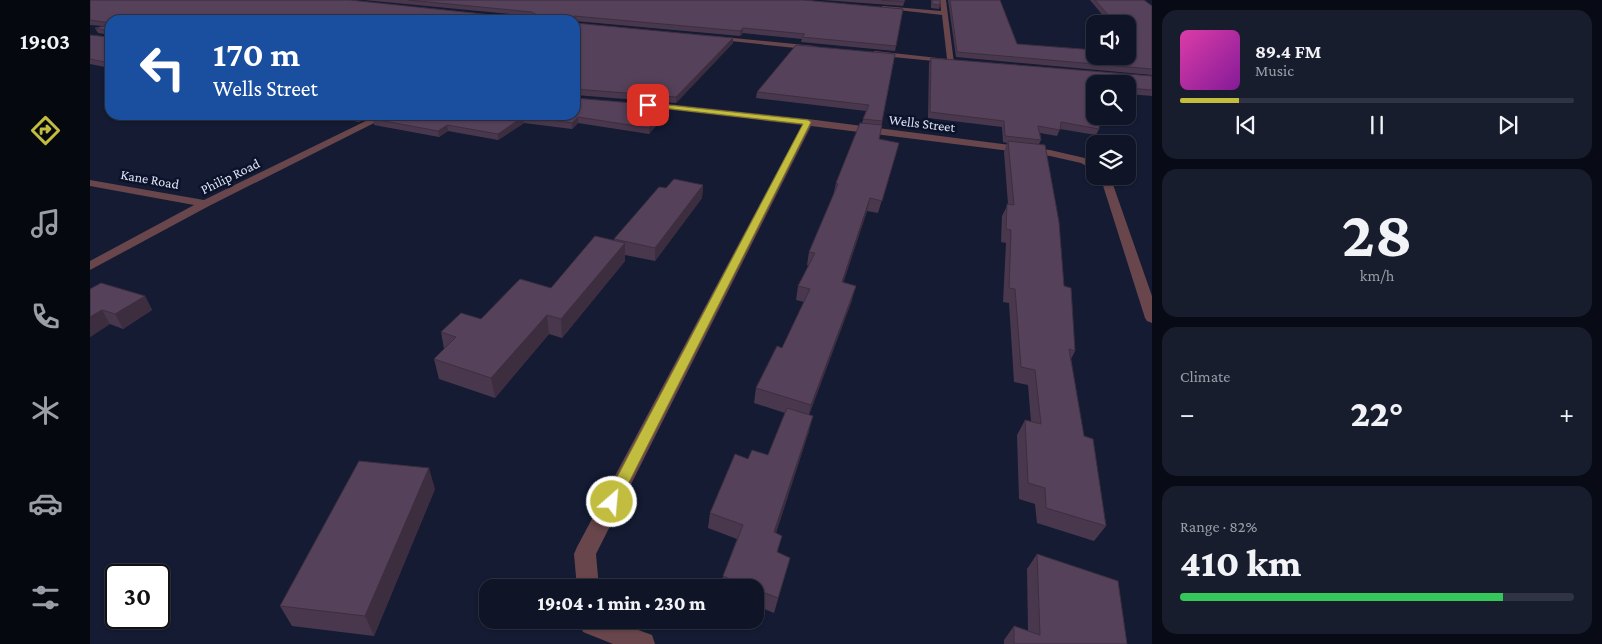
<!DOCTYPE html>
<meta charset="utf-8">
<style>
:root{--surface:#0f1426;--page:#181d2e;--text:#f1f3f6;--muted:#9b9ea7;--line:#2f3343;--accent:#c2bd3f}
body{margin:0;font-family:"Crimson Pro",serif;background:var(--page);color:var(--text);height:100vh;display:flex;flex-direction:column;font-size:19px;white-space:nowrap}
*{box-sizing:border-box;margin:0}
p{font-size:16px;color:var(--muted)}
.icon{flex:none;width:28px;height:28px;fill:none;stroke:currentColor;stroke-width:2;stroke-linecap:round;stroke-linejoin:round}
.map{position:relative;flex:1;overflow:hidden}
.sheet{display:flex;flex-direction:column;gap:10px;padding:10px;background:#080b15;width:450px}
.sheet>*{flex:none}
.top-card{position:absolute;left:15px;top:15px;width:475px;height:105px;border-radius:15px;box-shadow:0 1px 4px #0004,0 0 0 1px var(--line);background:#1a4fa0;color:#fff;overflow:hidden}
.tools{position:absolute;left:996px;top:15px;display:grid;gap:10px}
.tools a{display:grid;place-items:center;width:50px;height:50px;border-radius:10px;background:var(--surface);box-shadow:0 1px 4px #0004,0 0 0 1px var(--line);font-size:25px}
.speed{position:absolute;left:15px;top:564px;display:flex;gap:10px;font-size:25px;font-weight:700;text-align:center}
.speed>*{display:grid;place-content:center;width:65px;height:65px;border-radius:50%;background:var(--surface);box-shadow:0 1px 4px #0004,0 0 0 1px var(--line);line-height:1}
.speed .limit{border:2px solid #111;border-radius:8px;background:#fff;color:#111}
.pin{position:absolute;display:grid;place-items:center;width:42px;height:42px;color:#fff;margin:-21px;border-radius:10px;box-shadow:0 2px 8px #0006}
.me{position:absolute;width:55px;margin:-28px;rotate:27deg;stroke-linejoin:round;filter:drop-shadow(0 0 4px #0008)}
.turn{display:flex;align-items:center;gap:18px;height:105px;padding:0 25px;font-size:22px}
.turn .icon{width:65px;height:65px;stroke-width:2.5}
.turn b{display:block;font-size:35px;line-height:42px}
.big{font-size:38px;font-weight:800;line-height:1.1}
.sheet .widget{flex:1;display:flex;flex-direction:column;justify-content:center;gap:8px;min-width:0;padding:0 18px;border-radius:15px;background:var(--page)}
.sheet .dial{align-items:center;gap:0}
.dial b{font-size:65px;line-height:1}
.song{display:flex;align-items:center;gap:15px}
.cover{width:60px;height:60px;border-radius:8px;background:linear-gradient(135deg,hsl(320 70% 55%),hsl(290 70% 35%))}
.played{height:5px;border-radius:2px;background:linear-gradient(90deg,var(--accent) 15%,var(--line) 15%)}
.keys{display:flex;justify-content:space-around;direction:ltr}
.heat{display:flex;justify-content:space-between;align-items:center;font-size:28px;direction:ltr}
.charge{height:8px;border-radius:4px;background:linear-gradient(90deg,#34c759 82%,var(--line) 0)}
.trip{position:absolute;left:389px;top:579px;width:285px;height:50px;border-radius:15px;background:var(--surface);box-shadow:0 1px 4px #0004,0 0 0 1px var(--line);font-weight:800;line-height:50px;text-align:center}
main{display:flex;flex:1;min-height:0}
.tab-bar{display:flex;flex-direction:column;width:90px;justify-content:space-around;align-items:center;background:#06080f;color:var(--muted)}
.tab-bar .icon{width:35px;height:35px}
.tab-bar .selected{color:var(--accent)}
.tab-bar b{font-size:22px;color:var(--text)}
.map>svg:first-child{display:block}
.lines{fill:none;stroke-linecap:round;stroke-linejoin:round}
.minor{fill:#68464b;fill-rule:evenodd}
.wall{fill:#49384d}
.shaded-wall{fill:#3c2e3f}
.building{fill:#55415a;stroke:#3c2e3f}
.route{fill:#c2bd3f;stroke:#7e7b29}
.labels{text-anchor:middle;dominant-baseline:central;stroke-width:5;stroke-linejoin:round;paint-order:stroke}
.far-street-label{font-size:14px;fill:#dde3f4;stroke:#0b1229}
</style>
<main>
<nav class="tab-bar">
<b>19:03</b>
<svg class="icon selected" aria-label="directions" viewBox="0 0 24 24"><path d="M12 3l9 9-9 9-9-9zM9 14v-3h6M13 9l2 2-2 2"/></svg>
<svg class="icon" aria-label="music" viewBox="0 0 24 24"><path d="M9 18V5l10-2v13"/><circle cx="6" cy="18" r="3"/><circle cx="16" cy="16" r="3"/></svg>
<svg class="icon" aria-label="phone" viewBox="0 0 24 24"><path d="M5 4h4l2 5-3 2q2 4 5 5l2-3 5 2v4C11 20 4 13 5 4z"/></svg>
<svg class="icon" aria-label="climate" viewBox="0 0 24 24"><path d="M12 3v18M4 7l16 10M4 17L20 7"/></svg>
<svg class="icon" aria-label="car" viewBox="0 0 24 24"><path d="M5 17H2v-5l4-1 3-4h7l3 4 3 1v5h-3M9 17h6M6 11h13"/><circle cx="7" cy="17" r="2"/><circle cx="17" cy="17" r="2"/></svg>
<svg class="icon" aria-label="filters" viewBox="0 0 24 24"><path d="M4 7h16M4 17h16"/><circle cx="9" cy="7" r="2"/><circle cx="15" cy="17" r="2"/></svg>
</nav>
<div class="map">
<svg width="1062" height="644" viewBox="0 0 1062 644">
<rect width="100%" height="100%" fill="#141b33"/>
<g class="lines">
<g class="minor">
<polygon points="850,0 856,0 864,63 782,55 781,53 785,51 857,59 852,15 790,8 793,6 851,11"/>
<polygon points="623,36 725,46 729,48 725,50 621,39 621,37"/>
<polygon points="559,102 718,119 960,150 999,159 1005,163 1005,171 991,163 960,156 721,126 506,554 509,588 487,588 484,554 487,547 712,125 556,107 555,105"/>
<polygon points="288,115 300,115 119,206 0,270 0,261 104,205 0,186 0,180 114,200"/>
<polygon points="1010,176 1020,176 1062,296 1062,323 1057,321 1055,318"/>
<polygon points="489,620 521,620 562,635 565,644 523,644 493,632"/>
</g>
</g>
<g class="wall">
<polygon points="0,0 422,17 444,17 442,16 274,0 713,0 813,9 805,51 711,42 712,39 653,33 650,36 485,21 485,20 20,20 20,68 0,64 0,35 19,37 19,35 8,33 5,28 13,26 0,25"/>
<polygon points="733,0 815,0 813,6"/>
<polygon points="841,0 850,0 850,5 849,9 841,8"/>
<polygon points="858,0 910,0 927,44 1038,56 1038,24 1020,24 1000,0 1054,0 1062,6 1062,75 866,57"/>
<polygon points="485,23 643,43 586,103 485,95"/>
<polygon points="805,54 789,139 806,154 788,213 777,211 753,282 762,300 719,415 719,431 686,533 688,552 700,558 684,613 665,605 665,588 631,588 633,576 647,539 618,528 620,513 658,459 678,455 695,413 664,403 666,388 692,348 714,302 706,300 708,286 719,266 717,265 719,252 743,196 746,183 772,123 776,111 666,98 667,92"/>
<polygon points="841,58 1062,76 1062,96 1038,94 1038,84 1005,84 1009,129 1006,135 970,129 967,136 950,133 951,140 949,144 985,351 981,359 994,436 1016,526 1004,541 947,523 945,504 929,499 927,435 935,420 941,422 938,385 924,382 919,303 913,302 916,243 911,242 912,216 918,204 914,152 917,143 913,142 912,127 838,118 839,63"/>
<polygon points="578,112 559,134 488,123 482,129 434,123 408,140 358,131 349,137 284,125 283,119"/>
<polygon points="236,115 284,115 269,122 236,116"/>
<polygon points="613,185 612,198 565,261 535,255 535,261 472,338 459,334 405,398 349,379 344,359 354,349 351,332 391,319 461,288 524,241 524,239 576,188"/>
<polygon points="0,289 55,296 62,310 33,329 20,324 0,337"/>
<polygon points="345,489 284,636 202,626 190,606"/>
<polygon points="947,554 1037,644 914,644 914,640 924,626 938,631 937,569"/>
</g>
<g class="shaded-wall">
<polygon points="653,28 653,33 650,36 650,31"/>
<polygon points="643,38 643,43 586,103 586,97"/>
<polygon points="578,106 578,112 559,134 559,128"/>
<polygon points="270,115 284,115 269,122 267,116"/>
<polygon points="434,116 434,123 408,140 408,134"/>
<polygon points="488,117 488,123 482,129 482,123"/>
<polygon points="357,125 358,131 349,137 348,131"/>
<polygon points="613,185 612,198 565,261 565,248"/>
<polygon points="780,198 777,211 749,296 752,282"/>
<polygon points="535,243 535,261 472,338 471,319"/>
<polygon points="766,286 762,300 717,420 721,405"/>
<polygon points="55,296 62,310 33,329 25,314"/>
<polygon points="12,310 20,324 0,337 0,317"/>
<polygon points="457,315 459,334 405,398 401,378"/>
<polygon points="723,416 719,431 681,548 684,532"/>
<polygon points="339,468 345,489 284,636 275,616"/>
</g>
<g class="building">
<polygon points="0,0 260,0 422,17 445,17 447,15 442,12 318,0 713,0 813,9 806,46 712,37 715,34 653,28 650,31 484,16 484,20 20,20 20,23 0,20"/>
<polygon points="791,0 815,0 814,2"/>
<polygon points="842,0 850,0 850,5 842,4"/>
<polygon points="860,0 910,0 927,44 1005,50 1005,56 1038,56 1038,24 1026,24 1005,0 1054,0 1062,6 1062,69 867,52"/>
<polygon points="485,23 643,38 586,97 485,89"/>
<polygon points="20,25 20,63 0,59 0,35 19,37 19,31 5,28"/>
<polygon points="706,45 805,54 792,121 773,119 779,105 667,92"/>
<polygon points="841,58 1062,76 1062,90 1038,88 1038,84 1005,84 1005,116 1010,116 1009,129 971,122 970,130 948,126 951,140 915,136 914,121 840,112"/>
<polygon points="485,98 578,106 559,128 488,117 482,123 434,116 408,134 357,125 348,131 283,119 290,115 485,115"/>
<polygon points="770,123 792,125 789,139 809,143 792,201 780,198 752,282 766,286 721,405 666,388 687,346 692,348 720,289 708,286 725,253 719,252 748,184 746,183"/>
<polygon points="918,141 955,145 969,222 974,286 981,288 985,351 979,349 994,436 1003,439 1016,526 956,508 955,488 938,483 935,420 951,424 945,370 931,367 925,289 919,288 921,230 916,229 917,204 924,205"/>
<polygon points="584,179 613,185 565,248 524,239 569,187 576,188"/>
<polygon points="505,236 535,243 471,319 457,315 401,378 344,359 366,337 351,332 371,313 391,319 430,279 461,288"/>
<polygon points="11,283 55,296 25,314 12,310 0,317 0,289"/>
<polygon points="697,408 723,416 684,532 692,536 687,552 700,558 688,598 665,589 665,588 661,588 633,576 653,525 620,513 645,454 658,459 662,450 678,455"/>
<polygon points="269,461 339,468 275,616 190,606"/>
<polygon points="947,554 1028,581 1037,644 924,644 924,626 950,635"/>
</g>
<polygon class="route" points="558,103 718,120 721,122 527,506 522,508 516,506 514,502 713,124 556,106 555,105"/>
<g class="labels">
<g class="far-street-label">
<text transform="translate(832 123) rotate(7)">Wells Street</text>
<text transform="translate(140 176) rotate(-26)">Philip Road</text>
<text transform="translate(60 179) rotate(10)">Kane Road</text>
</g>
</g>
</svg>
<div class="tools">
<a><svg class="icon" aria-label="sound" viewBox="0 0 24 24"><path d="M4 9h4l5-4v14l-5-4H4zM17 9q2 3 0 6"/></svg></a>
<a><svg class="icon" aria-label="search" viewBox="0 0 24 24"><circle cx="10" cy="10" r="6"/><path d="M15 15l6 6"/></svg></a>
<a><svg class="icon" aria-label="layers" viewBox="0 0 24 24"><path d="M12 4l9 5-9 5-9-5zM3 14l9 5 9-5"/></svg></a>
</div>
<div class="speed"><div class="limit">30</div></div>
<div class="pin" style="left:558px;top:105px;background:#d93025"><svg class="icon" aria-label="arrive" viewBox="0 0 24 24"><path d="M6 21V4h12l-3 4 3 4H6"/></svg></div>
<svg class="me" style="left:522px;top:502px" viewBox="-20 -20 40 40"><circle r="17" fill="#c2bd3f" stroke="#fff" stroke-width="3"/><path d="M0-11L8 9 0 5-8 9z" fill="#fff"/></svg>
<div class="trip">19:04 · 1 min · 230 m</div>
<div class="top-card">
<div class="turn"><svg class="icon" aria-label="left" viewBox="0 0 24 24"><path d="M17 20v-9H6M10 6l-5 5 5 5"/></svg><div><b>170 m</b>Wells Street</div></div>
</div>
</div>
<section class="sheet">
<div class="widget">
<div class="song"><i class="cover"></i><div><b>89.4 FM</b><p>Music</p></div></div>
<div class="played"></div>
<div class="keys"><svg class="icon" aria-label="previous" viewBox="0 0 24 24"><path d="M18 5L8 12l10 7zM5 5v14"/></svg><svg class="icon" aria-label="pause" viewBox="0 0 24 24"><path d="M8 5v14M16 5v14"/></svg><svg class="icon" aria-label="next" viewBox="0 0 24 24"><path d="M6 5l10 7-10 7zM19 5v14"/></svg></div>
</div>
<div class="widget dial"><b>28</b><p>km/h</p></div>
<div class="widget"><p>Climate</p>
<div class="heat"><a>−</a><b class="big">22°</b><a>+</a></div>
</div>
<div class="widget"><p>Range · 82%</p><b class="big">410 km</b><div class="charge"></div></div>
</section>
</main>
